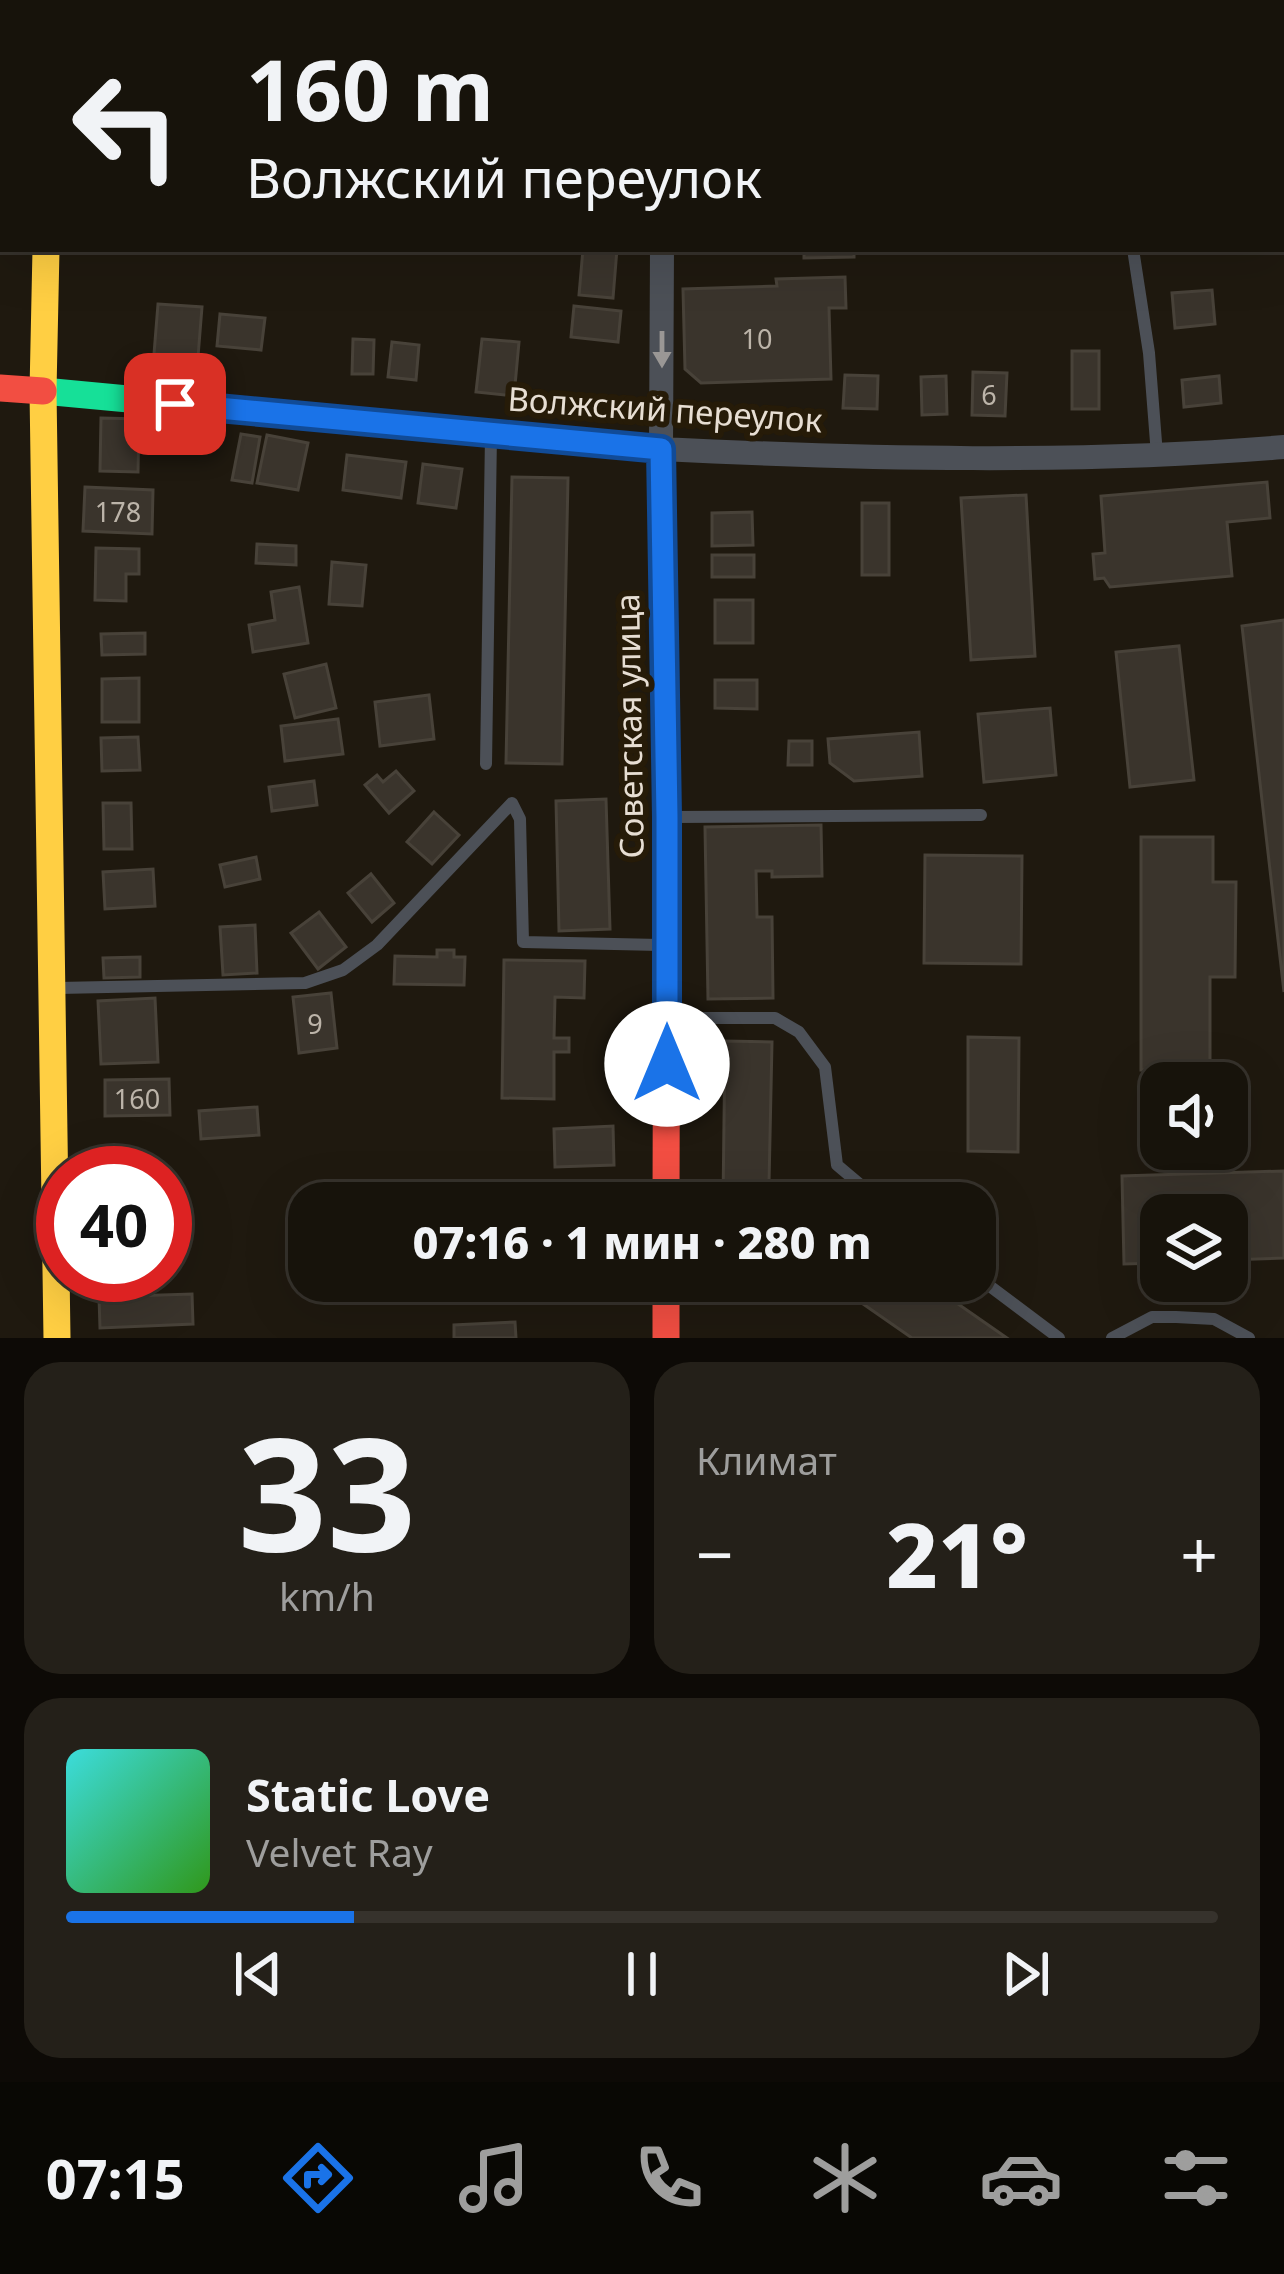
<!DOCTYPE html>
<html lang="ru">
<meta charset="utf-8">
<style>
:root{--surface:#17130b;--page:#242019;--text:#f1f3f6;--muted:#9e9e9d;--line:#36322c;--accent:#1a73e8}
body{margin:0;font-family:"Noto Sans",sans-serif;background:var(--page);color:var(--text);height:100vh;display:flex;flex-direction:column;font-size:45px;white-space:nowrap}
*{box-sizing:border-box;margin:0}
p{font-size:39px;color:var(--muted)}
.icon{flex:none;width:66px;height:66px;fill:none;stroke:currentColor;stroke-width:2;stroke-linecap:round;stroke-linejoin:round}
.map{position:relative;height:1338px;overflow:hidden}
.side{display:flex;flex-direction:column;gap:24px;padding:24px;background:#0d0a06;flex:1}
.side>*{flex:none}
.guide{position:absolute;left:0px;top:0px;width:1284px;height:252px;box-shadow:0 12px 48px #0002,0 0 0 3px var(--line);background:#17130b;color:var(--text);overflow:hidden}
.fabs{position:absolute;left:1140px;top:1062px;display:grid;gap:24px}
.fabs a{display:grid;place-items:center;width:108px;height:108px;border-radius:24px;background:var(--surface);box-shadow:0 12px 48px #0002,0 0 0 3px var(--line);font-size:60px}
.speed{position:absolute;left:36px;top:1146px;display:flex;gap:24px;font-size:60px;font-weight:700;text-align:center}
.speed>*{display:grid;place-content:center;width:156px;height:156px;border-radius:50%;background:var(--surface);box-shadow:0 12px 48px #0002,0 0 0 3px var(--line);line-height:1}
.speed .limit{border:18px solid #d22;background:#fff;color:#111}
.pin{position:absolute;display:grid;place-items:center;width:102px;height:102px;color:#fff;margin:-51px;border-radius:24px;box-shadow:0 6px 18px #0006}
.me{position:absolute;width:132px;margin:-66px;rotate:0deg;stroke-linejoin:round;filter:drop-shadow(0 0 9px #0008)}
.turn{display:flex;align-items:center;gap:42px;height:252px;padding:0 48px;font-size:54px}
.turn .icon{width:156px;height:156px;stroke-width:2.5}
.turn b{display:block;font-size:84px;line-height:102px}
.big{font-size:90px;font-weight:800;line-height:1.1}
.side .widget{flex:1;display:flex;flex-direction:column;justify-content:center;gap:18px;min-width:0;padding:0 42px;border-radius:36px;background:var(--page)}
.side .dial{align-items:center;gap:0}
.dial b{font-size:156px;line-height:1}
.song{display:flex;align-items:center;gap:36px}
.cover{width:144px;height:144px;border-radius:18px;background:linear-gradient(135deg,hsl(180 70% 55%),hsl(110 70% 35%))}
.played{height:12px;border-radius:6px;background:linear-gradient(90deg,var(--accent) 25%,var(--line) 25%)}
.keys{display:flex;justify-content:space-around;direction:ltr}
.heat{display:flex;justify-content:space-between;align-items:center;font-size:66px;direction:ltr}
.side .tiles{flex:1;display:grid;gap:24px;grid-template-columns:1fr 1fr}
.widget:last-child{grid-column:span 2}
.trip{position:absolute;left:288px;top:1182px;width:708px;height:120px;border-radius:36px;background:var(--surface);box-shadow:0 12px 48px #0002,0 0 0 3px var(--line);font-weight:800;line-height:120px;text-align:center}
.menu{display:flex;height:192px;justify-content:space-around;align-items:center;background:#090804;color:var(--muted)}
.menu .icon{width:84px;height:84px}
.menu .current{color:var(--accent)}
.menu b{font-size:54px;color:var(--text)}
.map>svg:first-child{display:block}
.building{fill:#3a342c;stroke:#484239;stroke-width:3}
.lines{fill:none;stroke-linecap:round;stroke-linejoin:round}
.lane{stroke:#4c5057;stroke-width:12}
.street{stroke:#4c5057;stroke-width:24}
.fast{stroke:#16e098;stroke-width:27}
.slow{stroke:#ffcf43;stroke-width:27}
.jam{stroke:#f24e42;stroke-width:27}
.rail{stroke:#565655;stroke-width:8;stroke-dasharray:24 12;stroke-linecap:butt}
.oneway{fill:#9a9795}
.route-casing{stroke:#114b97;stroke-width:30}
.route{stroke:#1a73e8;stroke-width:21}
.labels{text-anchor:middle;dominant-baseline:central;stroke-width:12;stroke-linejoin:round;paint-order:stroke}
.number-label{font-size:27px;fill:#bcb4a9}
.street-label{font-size:33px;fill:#e7ded3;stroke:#261b08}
</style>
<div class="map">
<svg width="1284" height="1338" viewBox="0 0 1284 1338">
<rect width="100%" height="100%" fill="#1f190f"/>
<g class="building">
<polygon points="583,249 617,249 613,298 579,295"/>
<polygon points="804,249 854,249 854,257 804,258"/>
<polygon points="845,277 846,308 829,308 831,379 701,383 685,369 683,289 777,286 776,279"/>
<polygon points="1212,290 1215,324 1175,328 1172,293"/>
<polygon points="158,304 202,307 198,357 154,354"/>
<polygon points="574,306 621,311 618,342 571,337"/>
<polygon points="220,314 265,318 261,350 217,346"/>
<polygon points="353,339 374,340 373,374 352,374"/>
<polygon points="482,339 519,342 514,396 476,392"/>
<polygon points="392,342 419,345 416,380 388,377"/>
<rect x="1072" y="351" width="27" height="58"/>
<polygon points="973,372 1007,373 1005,416 972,415"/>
<polygon points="845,375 878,376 877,409 843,408"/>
<polygon points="946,376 947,414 922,415 921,377"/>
<polygon points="1219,376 1221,403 1184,407 1182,380"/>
<polygon points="101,418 139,419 138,472 100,471"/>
<polygon points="241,434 260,437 252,483 232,480"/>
<polygon points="267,435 308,443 298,490 257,483"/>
<polygon points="347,455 406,462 401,498 343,490"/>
<polygon points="423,464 462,469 456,508 418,503"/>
<polygon points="512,477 568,478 562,764 506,763"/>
<polygon points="1267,482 1270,518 1227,522 1232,576 1110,587 1104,578 1095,579 1093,554 1105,553 1101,496"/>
<polygon points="85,487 153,490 152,534 83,531"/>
<polygon points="1026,495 1035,656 971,660 961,498"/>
<rect x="862" y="503" width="27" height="72"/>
<polygon points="752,512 753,545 712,546 712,513"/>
<polygon points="257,544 296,546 296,565 256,563"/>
<polygon points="96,548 139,549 139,574 126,574 126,601 95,600"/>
<rect x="712" y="555" width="42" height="22"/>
<polygon points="332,562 366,565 362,606 329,604"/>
<polygon points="299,587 308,643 253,652 249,625 275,620 271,592"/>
<rect x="715" y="600" width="38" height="43"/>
<polygon points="1284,620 1284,992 1242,626"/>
<polygon points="145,633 145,654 102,655 101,634"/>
<polygon points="1179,646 1194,780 1130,787 1116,652"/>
<polygon points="326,664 336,708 295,718 284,674"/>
<polygon points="139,678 139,722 102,722 102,679"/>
<polygon points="715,680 757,680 757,709 715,708"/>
<polygon points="429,695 434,739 380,746 375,702"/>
<polygon points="1050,708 1056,775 984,782 978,714"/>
<polygon points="338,719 343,754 285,761 281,726"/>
<polygon points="919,732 922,776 854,781 830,763 828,739"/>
<polygon points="138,737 140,770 102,771 101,738"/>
<polygon points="789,741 812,741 812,765 788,765"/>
<polygon points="396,771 414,791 389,813 365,785 377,775 383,782"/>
<polygon points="314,781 317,805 272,811 269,787"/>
<polygon points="606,799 610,929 559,931 556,801"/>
<polygon points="103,803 131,803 132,849 104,849"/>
<polygon points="434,812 459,835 432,864 407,842"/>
<polygon points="821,825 822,876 772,877 772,871 756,871 757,917 772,917 773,998 708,999 705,827"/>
<polygon points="1141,837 1213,837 1213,882 1236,882 1235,977 1210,977 1210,1070 1141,1070"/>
<polygon points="925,855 1022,856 1021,964 924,963"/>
<polygon points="256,857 260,879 225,887 220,865"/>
<polygon points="153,869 155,906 105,909 103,872"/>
<polygon points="371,874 394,903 372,922 348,893"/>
<polygon points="319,912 346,947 318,969 291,933"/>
<polygon points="255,925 257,973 223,975 220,927"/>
<polygon points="437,950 454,950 454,957 465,957 464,985 394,984 395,956 437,957"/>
<polygon points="140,957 140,977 104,978 103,958"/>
<polygon points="504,960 585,961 584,998 555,997 554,1038 569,1038 569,1052 554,1052 554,1099 502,1098"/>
<polygon points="331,993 337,1048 299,1053 293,997"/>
<polygon points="155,998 158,1062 101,1064 98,1001"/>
<polygon points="968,1037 1019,1038 1018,1152 968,1151"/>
<polygon points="725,1041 772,1042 769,1184 786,1185 812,1203 723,1203"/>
<polygon points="169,1079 170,1115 105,1116 105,1080"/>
<polygon points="257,1107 259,1135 201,1139 199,1111"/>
<polygon points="613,1126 614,1165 555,1167 554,1129"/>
<polygon points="1284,1171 1284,1258 1227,1260 1227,1215 1161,1215 1161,1263 1124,1264 1122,1176"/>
<polygon points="165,1232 175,1232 176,1267 165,1268"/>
<polygon points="830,1281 925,1281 1007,1338 912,1338"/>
<polygon points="192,1294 193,1324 100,1328 99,1297"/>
<polygon points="515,1322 516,1338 454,1338 454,1325"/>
</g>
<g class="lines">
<g class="lane">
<polyline points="1133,249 1149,353 1157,455"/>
<polyline points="486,764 491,435"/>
<polyline points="674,817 981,815"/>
<polyline points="58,988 305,983 343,970 377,945 512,803 520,819 523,942 660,945"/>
<polyline points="668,1018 775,1018 799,1032 825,1067 837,1165 882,1203"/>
<polyline points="975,1275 1059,1338"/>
<polyline points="1112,1338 1152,1317 1176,1317 1214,1319 1249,1338"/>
</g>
<g class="street">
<polyline points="74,3 74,0"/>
<polyline points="663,3 663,0"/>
<path d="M 662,249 L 661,449 C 868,459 1077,464 1284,447"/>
</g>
<polyline class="fast" points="43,391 609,444"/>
<polyline class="slow" points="46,249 43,391 57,1338"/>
<g class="jam">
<polyline points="30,0 31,3"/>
<polyline points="0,388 43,391"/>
<polyline points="609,444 661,449 667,817 666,1203"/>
<polyline points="666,1281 666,1338"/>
</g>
<g class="rail">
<polyline points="1251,0 1257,3"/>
<polyline points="1281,15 1284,16"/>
</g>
</g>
<defs><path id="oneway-solid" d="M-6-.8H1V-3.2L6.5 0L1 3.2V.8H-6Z" transform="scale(3)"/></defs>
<use class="oneway" href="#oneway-solid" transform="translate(662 349) rotate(90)"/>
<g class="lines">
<g class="route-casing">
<polyline id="route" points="175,404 661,449 667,817 667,1064"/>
</g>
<use href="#route" class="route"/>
</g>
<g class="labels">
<g class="number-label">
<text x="757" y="338">10</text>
<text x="989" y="394">6</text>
<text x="118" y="511">178</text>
<text x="315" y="1023">9</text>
<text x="137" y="1098">160</text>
</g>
<g class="street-label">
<text transform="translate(665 409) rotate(4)">Волжский переулок</text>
<text transform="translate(629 726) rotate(-91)">Советская улица</text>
</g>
</g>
</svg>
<div class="fabs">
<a><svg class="icon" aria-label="sound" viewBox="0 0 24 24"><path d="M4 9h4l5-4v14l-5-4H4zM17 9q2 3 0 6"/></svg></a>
<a><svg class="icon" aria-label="layers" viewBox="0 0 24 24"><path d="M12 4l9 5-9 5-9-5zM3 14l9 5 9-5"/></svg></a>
</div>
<div class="speed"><div class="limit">40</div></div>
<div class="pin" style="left:175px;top:404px;background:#d93025"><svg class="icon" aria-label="arrive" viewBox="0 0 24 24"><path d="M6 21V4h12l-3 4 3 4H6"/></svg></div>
<svg class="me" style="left:667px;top:1064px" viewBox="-20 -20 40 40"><circle r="19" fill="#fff"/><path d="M0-13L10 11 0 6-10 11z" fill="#1a73e8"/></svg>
<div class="trip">07:16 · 1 мин · 280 m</div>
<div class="guide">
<div class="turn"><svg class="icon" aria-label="left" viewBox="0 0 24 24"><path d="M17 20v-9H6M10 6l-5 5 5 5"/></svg><div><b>160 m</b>Волжский переулок</div></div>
</div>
</div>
<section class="side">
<div class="tiles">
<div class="widget dial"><b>33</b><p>km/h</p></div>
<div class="widget"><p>Климат</p>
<div class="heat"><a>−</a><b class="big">21°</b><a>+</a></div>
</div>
<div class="widget">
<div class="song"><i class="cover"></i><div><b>Static Love</b><p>Velvet Ray</p></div></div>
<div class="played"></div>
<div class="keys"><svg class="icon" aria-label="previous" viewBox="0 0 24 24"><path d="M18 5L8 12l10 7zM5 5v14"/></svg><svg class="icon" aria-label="pause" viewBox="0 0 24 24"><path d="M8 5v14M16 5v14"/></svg><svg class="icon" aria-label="next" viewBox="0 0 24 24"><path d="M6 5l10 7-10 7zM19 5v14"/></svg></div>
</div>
</div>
</section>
<nav class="menu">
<b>07:15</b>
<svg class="icon current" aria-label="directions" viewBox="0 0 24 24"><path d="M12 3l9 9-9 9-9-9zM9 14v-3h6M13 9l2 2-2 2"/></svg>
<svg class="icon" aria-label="music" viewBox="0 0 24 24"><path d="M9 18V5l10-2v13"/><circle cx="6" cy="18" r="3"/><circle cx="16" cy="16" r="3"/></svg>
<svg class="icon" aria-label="phone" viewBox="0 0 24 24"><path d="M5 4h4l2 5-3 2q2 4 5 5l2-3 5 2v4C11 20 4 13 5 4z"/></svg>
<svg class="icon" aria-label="climate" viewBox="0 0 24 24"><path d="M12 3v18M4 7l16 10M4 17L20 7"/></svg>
<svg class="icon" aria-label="car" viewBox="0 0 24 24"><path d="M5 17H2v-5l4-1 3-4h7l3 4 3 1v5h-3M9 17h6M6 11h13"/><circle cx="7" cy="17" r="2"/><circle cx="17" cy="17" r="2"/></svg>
<svg class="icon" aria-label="filters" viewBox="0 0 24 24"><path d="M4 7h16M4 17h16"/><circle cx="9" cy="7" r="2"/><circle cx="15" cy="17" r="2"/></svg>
</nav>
